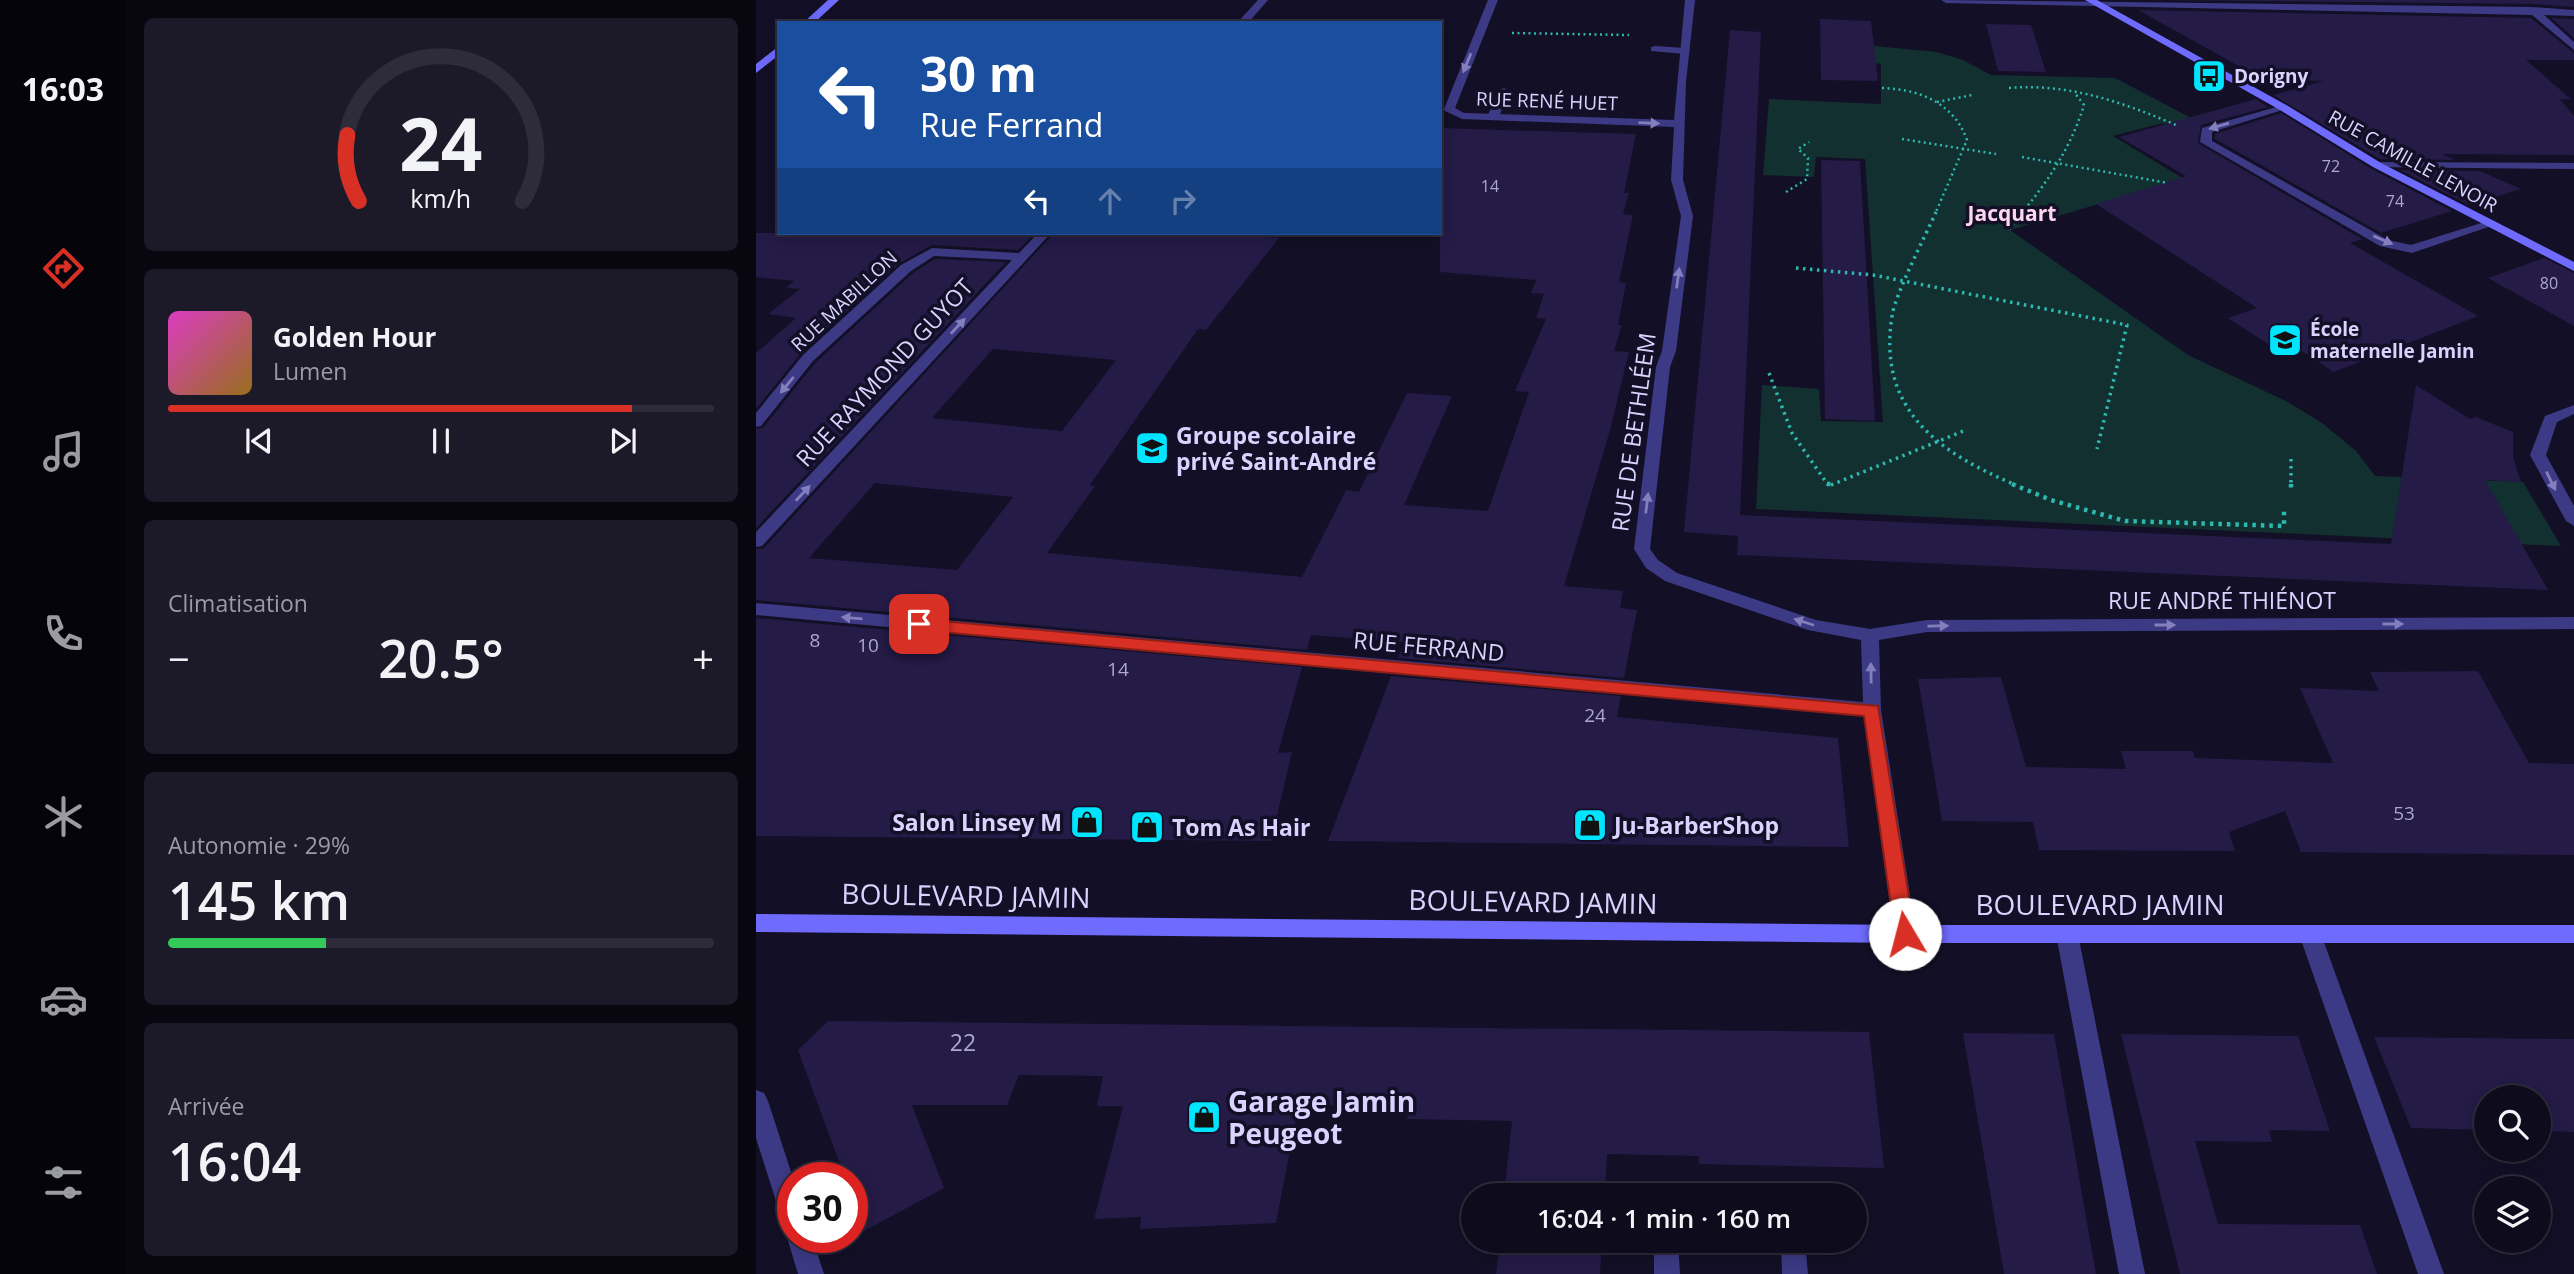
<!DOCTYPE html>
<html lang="fr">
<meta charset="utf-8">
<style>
:root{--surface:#0e0b1c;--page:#1c1929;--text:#f1f3f6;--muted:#9b9ba3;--line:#2e2b3b;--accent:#d93025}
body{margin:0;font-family:"Open Sans",sans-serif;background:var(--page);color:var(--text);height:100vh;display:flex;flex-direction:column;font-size:26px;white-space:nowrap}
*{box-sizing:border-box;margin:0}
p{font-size:23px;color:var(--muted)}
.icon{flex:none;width:38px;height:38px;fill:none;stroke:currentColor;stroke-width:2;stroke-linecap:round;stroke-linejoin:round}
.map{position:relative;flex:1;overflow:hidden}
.side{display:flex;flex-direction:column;gap:18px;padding:18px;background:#08060f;width:630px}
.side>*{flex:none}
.top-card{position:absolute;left:21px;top:21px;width:665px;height:214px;border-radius:0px;box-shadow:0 4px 18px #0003,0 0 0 2px var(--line);background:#1a4fa0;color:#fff;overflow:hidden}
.tools{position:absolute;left:1718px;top:1085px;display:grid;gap:14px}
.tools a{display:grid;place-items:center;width:77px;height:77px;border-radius:50%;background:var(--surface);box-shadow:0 4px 18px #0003,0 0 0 2px var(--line);font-size:35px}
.speed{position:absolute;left:21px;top:1162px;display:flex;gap:14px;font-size:35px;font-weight:700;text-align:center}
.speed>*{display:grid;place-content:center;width:91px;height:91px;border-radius:50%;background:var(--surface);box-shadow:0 4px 18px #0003,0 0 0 2px var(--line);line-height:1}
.speed .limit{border:10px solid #d22;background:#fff;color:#111}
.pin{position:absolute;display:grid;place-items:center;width:60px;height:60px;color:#fff;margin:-30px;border-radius:14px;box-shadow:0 4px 10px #0006}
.me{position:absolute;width:77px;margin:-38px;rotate:352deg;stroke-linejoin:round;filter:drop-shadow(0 0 5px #0008)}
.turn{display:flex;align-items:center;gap:24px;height:147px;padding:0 28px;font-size:32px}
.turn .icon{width:91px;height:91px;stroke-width:2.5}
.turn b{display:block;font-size:49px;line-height:60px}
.lanes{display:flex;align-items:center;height:66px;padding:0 28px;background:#0003;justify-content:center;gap:35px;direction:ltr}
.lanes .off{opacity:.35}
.big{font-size:52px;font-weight:600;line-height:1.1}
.side .widget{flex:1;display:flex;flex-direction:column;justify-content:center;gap:10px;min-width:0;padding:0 24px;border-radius:10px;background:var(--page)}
.side .dial{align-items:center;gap:0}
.dial svg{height:182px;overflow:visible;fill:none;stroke:var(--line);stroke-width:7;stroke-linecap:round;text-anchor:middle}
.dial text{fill:var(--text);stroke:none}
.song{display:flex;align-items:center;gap:21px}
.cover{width:84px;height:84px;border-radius:10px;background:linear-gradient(135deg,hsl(310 70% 55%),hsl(40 70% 35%))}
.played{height:7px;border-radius:4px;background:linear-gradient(90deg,var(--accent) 85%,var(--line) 85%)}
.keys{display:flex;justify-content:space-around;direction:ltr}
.heat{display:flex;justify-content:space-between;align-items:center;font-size:38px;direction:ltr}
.charge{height:10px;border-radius:5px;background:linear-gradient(90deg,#34c759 29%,var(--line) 0)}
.trip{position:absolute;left:705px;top:1183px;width:406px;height:70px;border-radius:35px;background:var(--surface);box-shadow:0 4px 18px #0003,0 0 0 2px var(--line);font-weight:600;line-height:70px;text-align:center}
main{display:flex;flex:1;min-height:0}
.tab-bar{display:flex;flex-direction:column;width:126px;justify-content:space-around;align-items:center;background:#06040b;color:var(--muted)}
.tab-bar .icon{width:49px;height:49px}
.tab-bar .current{color:var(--accent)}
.tab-bar b{font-size:32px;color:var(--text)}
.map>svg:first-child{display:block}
.green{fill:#12302f}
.building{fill:#241b47;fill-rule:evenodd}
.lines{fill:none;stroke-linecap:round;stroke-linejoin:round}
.path-far2{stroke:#2fb8b0;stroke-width:2.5;stroke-dasharray:2 3.5;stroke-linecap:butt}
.path-far1{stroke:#2fb8b0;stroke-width:3.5;stroke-dasharray:2.5 4.5;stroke-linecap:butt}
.path{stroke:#2fb8b0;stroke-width:4.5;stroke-dasharray:3.5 5;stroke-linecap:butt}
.lane{fill:#3d3a85;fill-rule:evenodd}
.street{fill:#3d3a85;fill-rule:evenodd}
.secondary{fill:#6f6bff;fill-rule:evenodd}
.oneway{fill:#837fbc}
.route{fill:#d93025;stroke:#8d1f18;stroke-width:2}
.labels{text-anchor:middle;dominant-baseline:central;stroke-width:7;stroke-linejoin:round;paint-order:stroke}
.far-number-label{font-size:16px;fill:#aca6d1}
.far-poi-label{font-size:19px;font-weight:bold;fill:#d9d4ff;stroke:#130f26;text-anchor:start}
.far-street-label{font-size:19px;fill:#d9d4ff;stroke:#130f26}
.number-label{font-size:19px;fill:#aca6d1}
.far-quarter-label{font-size:21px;font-weight:bold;fill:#ffd6f0;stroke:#130f26}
.street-label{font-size:23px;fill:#d9d4ff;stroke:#130f26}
.poi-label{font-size:23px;font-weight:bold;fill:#d9d4ff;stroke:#130f26;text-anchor:start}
.near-number-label{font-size:23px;fill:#aca6d1}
.near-street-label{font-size:28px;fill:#d9d4ff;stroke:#130f26}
.near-poi-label{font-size:28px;font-weight:bold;fill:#d9d4ff;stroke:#130f26;text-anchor:start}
</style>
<main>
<nav class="tab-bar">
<b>16:03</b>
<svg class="icon current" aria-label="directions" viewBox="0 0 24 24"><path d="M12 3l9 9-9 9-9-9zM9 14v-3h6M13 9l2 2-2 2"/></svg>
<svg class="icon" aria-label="music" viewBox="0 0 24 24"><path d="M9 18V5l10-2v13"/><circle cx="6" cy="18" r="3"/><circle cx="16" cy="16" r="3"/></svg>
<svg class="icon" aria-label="phone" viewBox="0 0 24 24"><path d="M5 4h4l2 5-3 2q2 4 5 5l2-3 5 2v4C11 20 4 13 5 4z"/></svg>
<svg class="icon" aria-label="climate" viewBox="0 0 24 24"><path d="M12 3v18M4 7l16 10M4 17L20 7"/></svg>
<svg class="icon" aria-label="car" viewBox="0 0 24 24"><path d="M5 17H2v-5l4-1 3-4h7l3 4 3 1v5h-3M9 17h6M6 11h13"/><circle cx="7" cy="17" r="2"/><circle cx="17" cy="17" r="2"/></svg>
<svg class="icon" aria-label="filters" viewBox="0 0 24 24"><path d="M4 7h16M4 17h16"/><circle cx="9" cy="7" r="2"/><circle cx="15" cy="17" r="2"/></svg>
</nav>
<section class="side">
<div class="widget dial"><svg viewBox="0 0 100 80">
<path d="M14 69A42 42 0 1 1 86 69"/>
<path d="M14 69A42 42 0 0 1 9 40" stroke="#d93025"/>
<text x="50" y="56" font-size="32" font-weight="700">24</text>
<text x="50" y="72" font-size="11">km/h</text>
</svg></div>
<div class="widget">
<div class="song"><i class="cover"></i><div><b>Golden Hour</b><p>Lumen</p></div></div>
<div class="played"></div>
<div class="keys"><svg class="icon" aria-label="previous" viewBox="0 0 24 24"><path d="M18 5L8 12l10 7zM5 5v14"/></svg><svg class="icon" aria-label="pause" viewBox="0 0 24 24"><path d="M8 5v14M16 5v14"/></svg><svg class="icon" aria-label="next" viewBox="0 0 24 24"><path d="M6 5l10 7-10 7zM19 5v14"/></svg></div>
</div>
<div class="widget"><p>Climatisation</p>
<div class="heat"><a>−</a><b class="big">20.5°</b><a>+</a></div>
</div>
<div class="widget"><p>Autonomie · 29%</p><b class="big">145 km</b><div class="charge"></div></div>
<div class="widget"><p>Arrivée</p><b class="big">16:04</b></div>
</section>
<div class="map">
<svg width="1818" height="1274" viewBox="0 0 1818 1274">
<rect width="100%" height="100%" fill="#130f26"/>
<polygon class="green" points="1118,46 1181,52 1207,60 1235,75 1359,78 1443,122 1403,124 1357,136 1428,179 1254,230 1432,355 1532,402 1566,423 1600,451 1619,476 1767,482 1805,546 1000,509 1006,385 1063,389 1065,421 1127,422 1109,159 1060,157 1058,177 1007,175 1013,99 1125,104 1125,64 1119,63"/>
<g class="building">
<polygon points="1407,0 1818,0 1818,7 1776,4"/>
<polygon points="1382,10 1775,18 1818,53 1818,60 1770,60 1815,99 1804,99 1818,116 1818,155 1686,154 1699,160 1624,159 1517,95 1568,81 1506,79"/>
<polygon points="1795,18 1818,19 1818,38"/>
<polygon points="1064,19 1115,21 1122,81 1065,80"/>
<polygon points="1230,24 1275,25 1290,72 1242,71"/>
<polygon points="974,30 1005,32 984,515 1635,544 1660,385 1714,419 1720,417 1757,432 1757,457 1765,482 1729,480 1792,590 981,555 982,536 928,532"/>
<polygon points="1500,99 1512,107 1445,125 1442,143 1606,239 1594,243 1722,316 1578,372 1532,342 1518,348 1472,318 1501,308 1340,204 1430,176 1363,137"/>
<polygon points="1525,113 1616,169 1696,211 1625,233 1459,139 1459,134"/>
<path d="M 684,128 L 880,134 L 868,193 L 873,193 L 867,214 L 877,215 L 863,282 L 870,283 L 862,325 L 866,325 L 858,351 L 873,352 L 854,430 L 808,586 L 867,591 L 864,608 L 881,610 L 868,678 L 642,658 L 648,642 L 555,635 L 551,650 L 0,600 L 0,549 L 8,548 L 298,233 L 502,233 L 499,236 L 523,238 L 450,330 L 442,329 L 334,485 L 339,486 L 291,553 L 546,577 L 590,490 L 603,492 L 651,393 L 696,396 L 648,505 L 732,511 L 773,392 L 759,391 L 790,319 L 780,318 L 788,294 L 775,293 L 780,280 L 684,272 ZM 237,349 L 360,360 L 306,431 L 176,418 ZM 119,483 L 257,497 L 201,570 L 53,558 Z"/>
<polygon points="1065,160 1104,161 1119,421 1069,419"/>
<polygon points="1644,170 1724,171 1765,189 1713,205"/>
<polygon points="0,233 279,233 262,250 176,245 144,263 45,353 0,409 0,353 40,318 12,314 44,289 30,288 38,281 0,277"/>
<polygon points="1788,258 1818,273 1818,326 1732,278"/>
<polygon points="179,259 250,262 0,528 0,429 7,428 59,363 157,273"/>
<polygon points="0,618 546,667 522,753 536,752 515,841 0,836"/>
<polygon points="1722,671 1773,763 1818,764 1818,855 1545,852 1529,811 1473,832 1479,851 1283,850 1277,822 1186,821 1162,679 1245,677 1270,767 1370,769 1365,751 1437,751 1439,758 1577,763 1544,688 1623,691 1614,672"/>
<polygon points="635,676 865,696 861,717 1082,738 1093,847 572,841"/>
<polygon points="72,1021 1113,1032 1128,1168 943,1164 943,1156 851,1154 849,1195 748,1195 756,1121 651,1119 653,1107 543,1104 520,1223 384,1229 385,1217 338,1219 367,1106 341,1106 347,1076 263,1075 251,1105 156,1105 188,1188 108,1231 96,1199 96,1178 89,1178 42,1050"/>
<polygon points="1207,1033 1298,1034 1340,1274 1248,1274"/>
<polygon points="1365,1034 1542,1036 1574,1131 1513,1130 1516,1142 1439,1141 1462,1224 1604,1225 1621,1274 1424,1274"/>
<polygon points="1618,1037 1818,1039 1818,1132 1783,1131 1783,1097 1731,1097 1731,1130 1655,1128"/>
<polygon points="744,1241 846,1241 844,1274 740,1274"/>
</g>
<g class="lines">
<g class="path-far2">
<polyline points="756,33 873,35"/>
<path d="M 1126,88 C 1163,89 1198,103 1211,140 L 1179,214"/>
<path d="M 1253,88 C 1312,83 1366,102 1420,125"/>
<polyline points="1181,102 1216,95"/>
<polyline points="1146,139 1240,154"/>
<polyline points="1266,157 1412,183"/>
<polyline points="1030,192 1051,179 1052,158 1042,149 1053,142"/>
<path d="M 1265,214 C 1293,180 1315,147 1328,105 L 1318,92"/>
</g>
<g class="path-far1">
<path d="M 1180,212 C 1169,237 1140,292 1136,316 C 1121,410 1183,453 1260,485"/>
<polyline points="1253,229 1267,212"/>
<polyline points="1040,268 1117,275 1371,325 1341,449"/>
<polyline points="1013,373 1036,433 1072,485"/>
<polyline points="1535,459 1535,485"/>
<polyline points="1075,485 1210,430"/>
</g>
<g class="path">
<polyline points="1071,484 1079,484"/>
<polyline points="1256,484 1295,500 1369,521 1528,526 1528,511"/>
<polyline points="1535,484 1535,491"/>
</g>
<g class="lane">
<polygon points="899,46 929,48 934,51 929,54 895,51 895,47"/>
<polygon points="748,88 753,91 743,117 733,119 731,117 743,91"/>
<polygon points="1524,106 1533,108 1456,132 1456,141 1632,240 1655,245 1735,220 1741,224 1656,253 1624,246 1444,142 1446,128"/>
<polygon points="1311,925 1318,928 1322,934 1389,1274 1363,1274 1300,934 1304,928"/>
<polygon points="898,1241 922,1241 924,1274 898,1274"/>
<polygon points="1025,1241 1049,1241 1052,1274 1026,1274"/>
</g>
<g class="street">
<polygon points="502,0 512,0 492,23 481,23"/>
<polygon points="732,0 742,0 699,108 708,113 918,120 929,0 939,0 930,82 927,180 937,216 920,351 914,367 894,549 902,560 921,573 1060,620 1114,629 1171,620 1818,617 1818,629 1171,632 1123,640 1125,710 1160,934 1156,940 1149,943 1142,940 1138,934 1108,716 0,615 0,603 1107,702 1105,640 1052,630 909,581 890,568 878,549 900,367 906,351 925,216 915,180 918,127 706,119 689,111 688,109"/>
<polygon points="1185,0 1776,7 1818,10 1818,16 1788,15 1818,42 1818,50 1776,15 1190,3"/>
<polygon points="1621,162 1818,163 1818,169 1617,167 1617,163"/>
<polygon points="282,233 295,233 6,546 0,547 0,532 256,260 178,256 155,271 57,361 5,426 0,427 0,413 47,355 145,265 176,248 263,253"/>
<polygon points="1818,405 1818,414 1801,422 1790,455 1818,506 1818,526 1810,521 1774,455 1789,416"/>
<polygon points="1554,925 1561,928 1565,934 1688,1274 1662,1274 1543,934 1547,928"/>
<polygon points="0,1090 8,1093 12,1101 37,1178 37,1237 56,1237 68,1274 42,1274 31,1237 34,1228 28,1226 25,1217 0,1138"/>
</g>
<g class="secondary">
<polygon points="72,0 83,0 58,23 47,23"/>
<polygon points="1329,0 1341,0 1532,106 1625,163 1818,262 1818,271 1617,167 1524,110"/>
<polygon points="23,46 23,55 0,73 0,64"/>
<polygon points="0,914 1149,925 1818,925 1818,943 1149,943 0,932"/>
</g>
</g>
<defs><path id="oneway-solid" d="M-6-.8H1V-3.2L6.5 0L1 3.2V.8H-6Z" transform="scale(1.75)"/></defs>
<g class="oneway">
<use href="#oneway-solid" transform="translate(711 63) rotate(112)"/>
<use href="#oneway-solid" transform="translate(893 123) rotate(2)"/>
<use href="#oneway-solid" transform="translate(1463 126) rotate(164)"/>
<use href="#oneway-solid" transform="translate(1627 240) rotate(23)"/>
<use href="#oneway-solid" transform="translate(922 278) rotate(-82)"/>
<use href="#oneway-solid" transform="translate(202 326) rotate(-47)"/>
<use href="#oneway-solid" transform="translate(31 385) rotate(129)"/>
<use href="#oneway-solid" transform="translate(1795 481) rotate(64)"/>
<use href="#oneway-solid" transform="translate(47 493) rotate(-47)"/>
<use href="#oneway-solid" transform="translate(891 503) rotate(-83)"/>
<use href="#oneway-solid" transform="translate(96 618) rotate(-175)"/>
<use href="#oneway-solid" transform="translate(1048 622) rotate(-162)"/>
<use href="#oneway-solid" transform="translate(1637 624)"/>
<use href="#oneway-solid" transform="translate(1409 625)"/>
<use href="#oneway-solid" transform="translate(1182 626) rotate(-1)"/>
<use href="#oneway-solid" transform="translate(1115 673) rotate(-91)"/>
</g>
<polygon class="route" points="163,619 1122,706 1159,934 1156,940 1142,940 1139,934 1108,716 163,630 155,624"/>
<defs>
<g id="bus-square" transform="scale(1.75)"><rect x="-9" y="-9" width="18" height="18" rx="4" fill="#00e5ff" stroke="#130f26"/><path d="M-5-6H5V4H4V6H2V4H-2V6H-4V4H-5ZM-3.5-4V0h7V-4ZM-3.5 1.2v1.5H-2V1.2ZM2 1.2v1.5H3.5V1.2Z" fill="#111"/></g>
<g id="school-square" transform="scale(1.75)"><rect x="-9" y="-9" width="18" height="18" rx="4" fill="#00e5ff" stroke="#130f26"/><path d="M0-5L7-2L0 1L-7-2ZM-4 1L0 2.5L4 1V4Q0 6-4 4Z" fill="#111"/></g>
<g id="shop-square" transform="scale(1.75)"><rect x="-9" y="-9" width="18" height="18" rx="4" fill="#00e5ff" stroke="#130f26"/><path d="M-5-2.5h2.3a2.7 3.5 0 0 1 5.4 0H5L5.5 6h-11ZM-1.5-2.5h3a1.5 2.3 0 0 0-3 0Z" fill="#111"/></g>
</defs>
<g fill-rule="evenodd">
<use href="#bus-square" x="1453" y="76"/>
<use href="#school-square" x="1529" y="340"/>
<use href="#school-square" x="396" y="448"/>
<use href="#shop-square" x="331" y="822"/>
<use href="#shop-square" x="834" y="825"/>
<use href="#shop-square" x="391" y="827"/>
<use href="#shop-square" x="448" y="1117"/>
</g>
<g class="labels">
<g class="far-number-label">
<text x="1575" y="166">72</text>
<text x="734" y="186">14</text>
<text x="1639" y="201">74</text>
<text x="1793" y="283">80</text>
</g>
<g class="far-poi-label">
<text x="1478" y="76">Dorigny</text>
<text x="1554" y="329">École<tspan x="1554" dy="22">maternelle Jamin</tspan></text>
</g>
<g class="far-street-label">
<text transform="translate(791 101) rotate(2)">RUE RENÉ HUET</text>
<text transform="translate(1657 161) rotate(29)">RUE CAMILLE LENOIR</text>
<text transform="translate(88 301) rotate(-43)">RUE MABILLON</text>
</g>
<g class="number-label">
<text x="59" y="640">8</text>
<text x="112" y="645">10</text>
<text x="362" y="669">14</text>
<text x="839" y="715">24</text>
<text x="1648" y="813">53</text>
</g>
<g class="far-quarter-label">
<text x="1256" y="213">Jacquart</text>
</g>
<g class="street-label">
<text transform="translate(128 372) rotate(-47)">RUE RAYMOND GUYOT</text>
<text transform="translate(877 432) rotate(-82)">RUE DE BETHLÉEM</text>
<text x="1466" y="600">RUE ANDRÉ THIÉNOT</text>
<text transform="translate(673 646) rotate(5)">RUE FERRAND</text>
</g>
<g class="poi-label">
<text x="420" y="435">Groupe scolaire<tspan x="420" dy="26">privé Saint-André</tspan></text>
<text x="306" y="822" text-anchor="end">Salon Linsey M</text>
<text x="858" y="825">Ju-BarberShop</text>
<text x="416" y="827">Tom As Hair</text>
</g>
<g class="near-number-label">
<text x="207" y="1042">22</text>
</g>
<g class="near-street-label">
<text transform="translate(210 895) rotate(1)">BOULEVARD JAMIN</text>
<text transform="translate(777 901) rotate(1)">BOULEVARD JAMIN</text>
<text x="1344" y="904">BOULEVARD JAMIN</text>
</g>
<g class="near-poi-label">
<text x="472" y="1101">Garage Jamin<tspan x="472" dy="32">Peugeot</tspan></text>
</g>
</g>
</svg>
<div class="tools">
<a><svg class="icon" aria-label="search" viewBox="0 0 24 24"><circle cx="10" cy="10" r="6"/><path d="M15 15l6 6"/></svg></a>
<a><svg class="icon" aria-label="layers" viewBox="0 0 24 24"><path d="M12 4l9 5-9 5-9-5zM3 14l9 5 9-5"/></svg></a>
</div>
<div class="speed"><div class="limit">30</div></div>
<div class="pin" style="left:163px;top:624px;background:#d93025"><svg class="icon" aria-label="arrive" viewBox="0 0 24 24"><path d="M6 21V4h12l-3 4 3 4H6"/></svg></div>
<svg class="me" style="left:1149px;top:934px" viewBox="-20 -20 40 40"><circle r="19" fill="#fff"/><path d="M0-13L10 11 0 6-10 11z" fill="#d93025"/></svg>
<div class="trip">16:04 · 1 min · 160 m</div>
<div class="top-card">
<div class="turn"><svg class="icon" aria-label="left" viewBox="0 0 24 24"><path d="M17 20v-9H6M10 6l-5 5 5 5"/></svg><div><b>30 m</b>Rue Ferrand</div></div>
<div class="lanes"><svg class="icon" aria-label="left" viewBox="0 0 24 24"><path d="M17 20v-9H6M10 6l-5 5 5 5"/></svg><svg class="icon off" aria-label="ahead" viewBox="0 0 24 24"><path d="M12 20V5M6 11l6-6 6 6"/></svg><svg class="icon off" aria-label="right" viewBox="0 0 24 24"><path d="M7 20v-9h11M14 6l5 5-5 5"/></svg></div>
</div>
</div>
</main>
